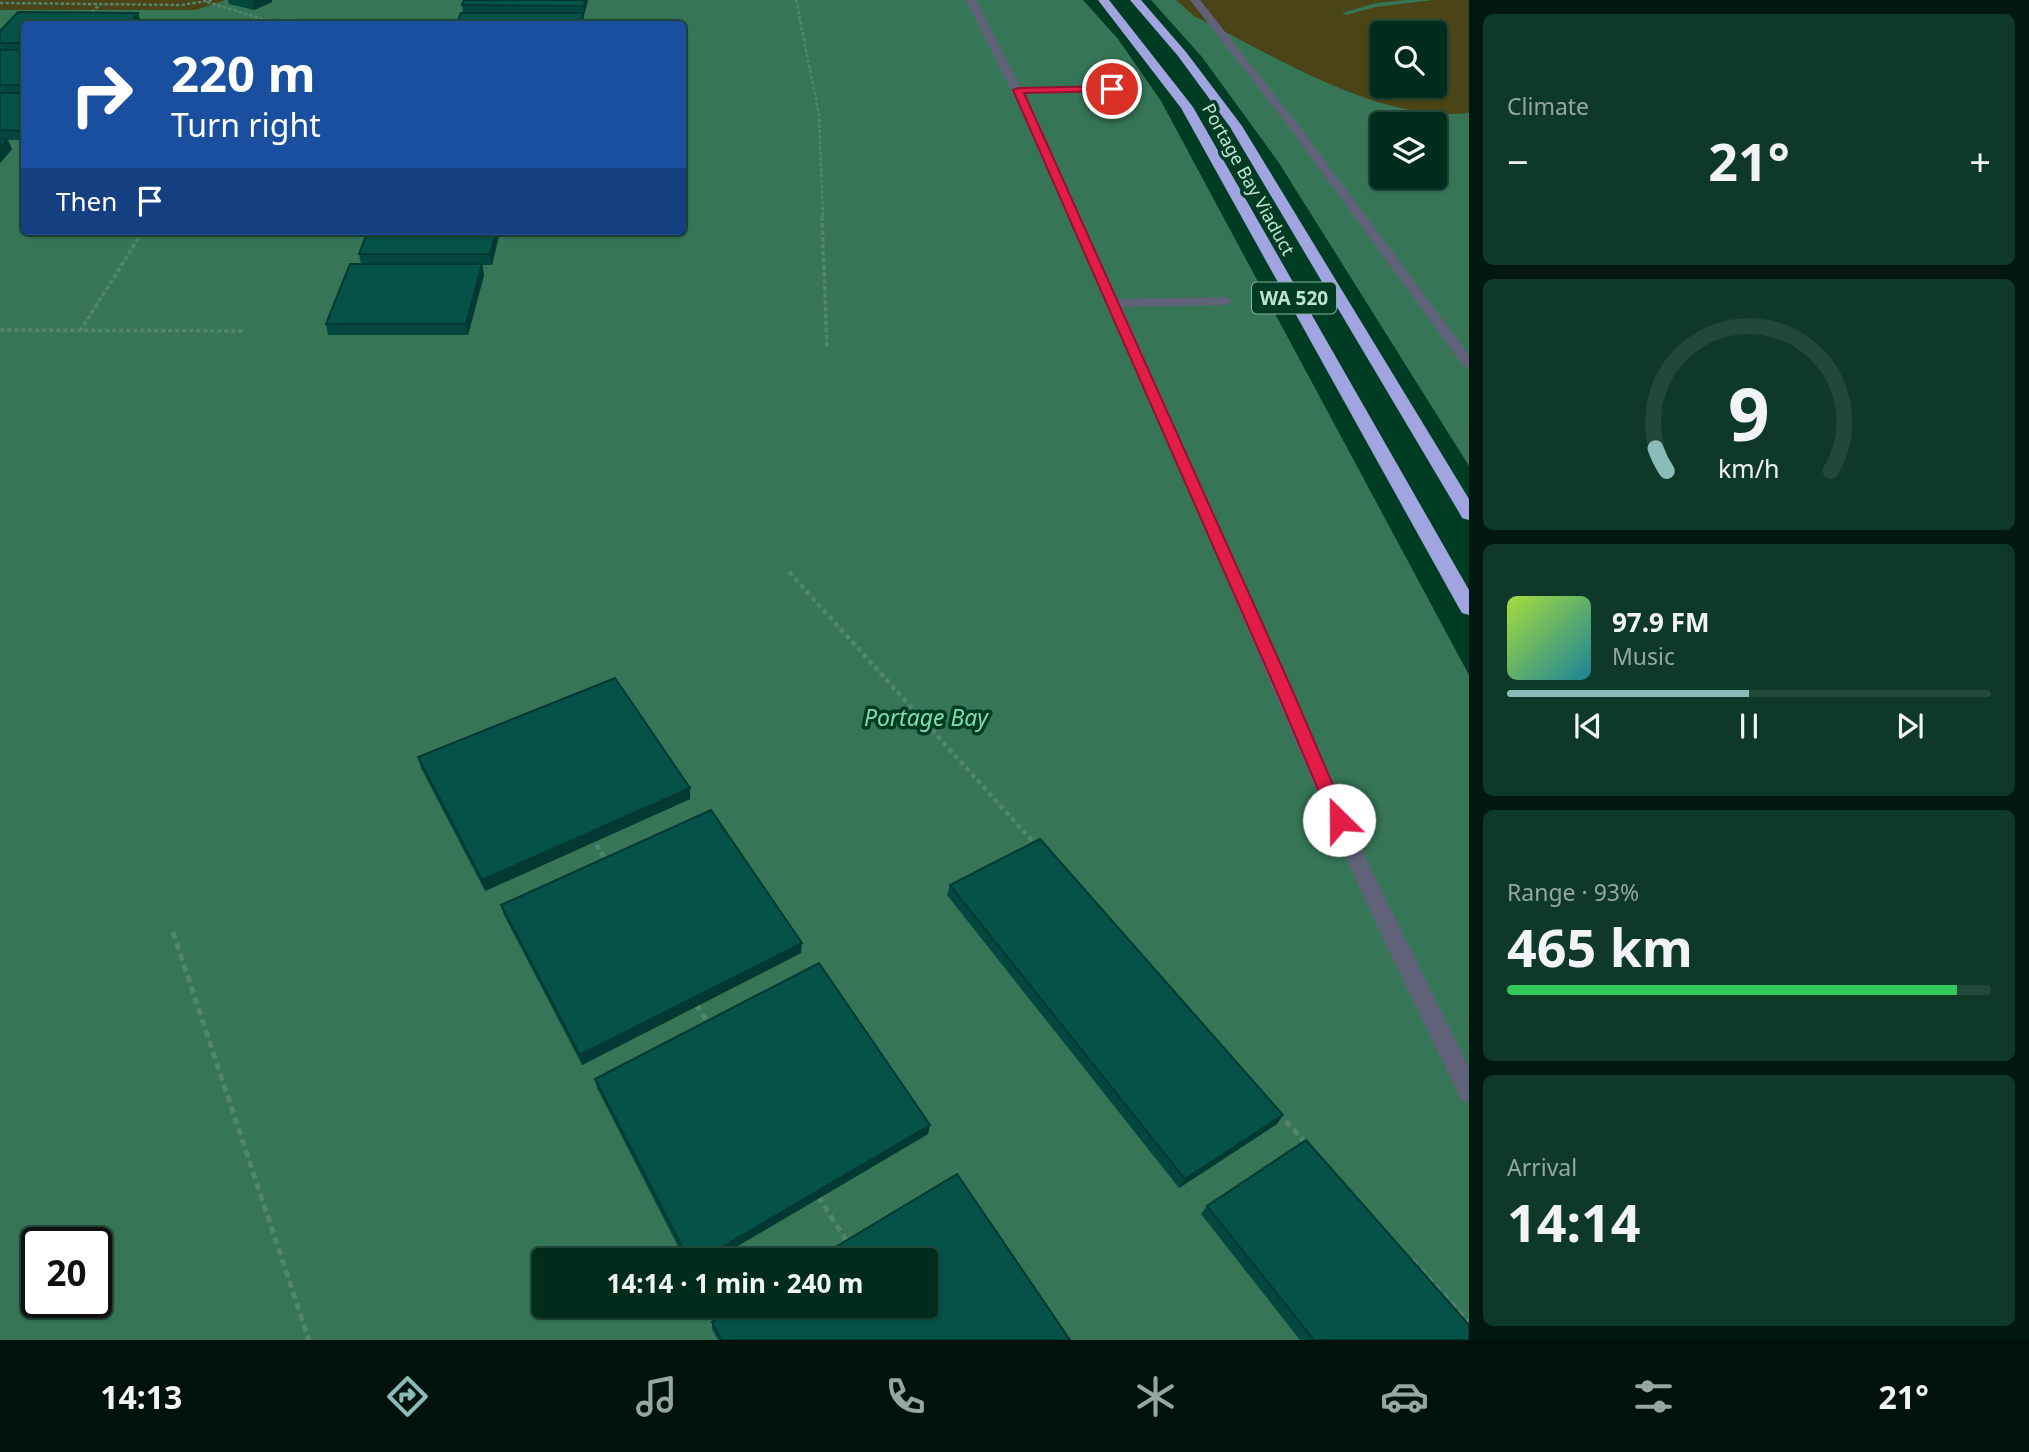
<!DOCTYPE html>
<meta charset="utf-8">
<style>
:root{--surface:#002c1b;--page:#0e3828;--text:#f1f3f6;--muted:#95a7a3;--line:#22483a;--accent:#8bbbb9}
body{margin:0;font-family:"Noto Sans",sans-serif;background:var(--page);color:var(--text);height:100vh;display:flex;flex-direction:column;font-size:26px;white-space:nowrap}
*{box-sizing:border-box;margin:0}
p{font-size:23px;color:var(--muted)}
.icon{flex:none;width:38px;height:38px;fill:none;stroke:currentColor;stroke-width:2;stroke-linecap:round;stroke-linejoin:round}
.map{position:relative;flex:1;overflow:hidden}
.panel{display:flex;flex-direction:column;gap:14px;padding:14px;background:#00180f;width:560px}
.panel>*{flex:none}
.hud{position:absolute;left:21px;top:21px;width:665px;height:214px;border-radius:7px;box-shadow:0 2px 5px #0004,0 0 0 2px var(--line);background:#1a4fa0;color:#fff;overflow:hidden}
.tools{position:absolute;left:1370px;top:21px;display:grid;gap:14px}
.tools a{display:grid;place-items:center;width:77px;height:77px;border-radius:7px;background:var(--surface);box-shadow:0 2px 5px #0004,0 0 0 2px var(--line);font-size:35px}
.speed{position:absolute;left:21px;top:1227px;display:flex;gap:14px;font-size:35px;font-weight:700;text-align:center}
.speed>*{display:grid;place-content:center;width:91px;height:91px;border-radius:50%;background:var(--surface);box-shadow:0 2px 5px #0004,0 0 0 2px var(--line);line-height:1}
.speed .limit{border:4px solid #111;border-radius:10px;background:#fff;color:#111}
.pin{position:absolute;display:grid;place-items:center;width:60px;height:60px;color:#fff;margin:-30px;border:4px solid #fff;border-radius:50%;box-shadow:0 2px 7px #0007}
.me{position:absolute;width:77px;margin:-38px;rotate:337deg;stroke-linejoin:round;filter:drop-shadow(0 0 5px #0008)}
.turn{display:flex;align-items:center;gap:24px;height:147px;padding:0 35px;font-size:32px}
.turn .icon{width:91px;height:91px;stroke-width:2.5}
.turn b{display:block;font-size:49px;line-height:60px}
.then{display:flex;align-items:center;height:66px;padding:0 35px;background:#0003;gap:14px;font-size:26px}
.big{font-size:52px;font-weight:700;line-height:1.1}
.panel .tile{flex:1;display:flex;flex-direction:column;justify-content:center;gap:10px;min-width:0;padding:0 24px;border-radius:10px;background:var(--page)}
.panel .dial{align-items:center;gap:0}
.dial svg{height:182px;overflow:visible;fill:none;stroke:var(--line);stroke-width:7;stroke-linecap:round;text-anchor:middle}
.dial text{fill:var(--text);stroke:none}
.song{display:flex;align-items:center;gap:21px}
.cover{width:84px;height:84px;border-radius:10px;background:linear-gradient(135deg,hsl(80 70% 55%),hsl(190 70% 35%))}
.played{height:7px;border-radius:4px;background:linear-gradient(90deg,var(--accent) 50%,var(--line) 50%)}
.keys{display:flex;justify-content:space-around;direction:ltr}
.heat{display:flex;justify-content:space-between;align-items:center;font-size:38px;direction:ltr}
.charge{height:10px;border-radius:5px;background:linear-gradient(90deg,#34c759 93%,var(--line) 0)}
.trip{position:absolute;left:532px;top:1248px;width:406px;height:70px;border-radius:7px;background:var(--surface);box-shadow:0 2px 5px #0004,0 0 0 2px var(--line);font-weight:700;line-height:70px;text-align:center}
.dock{display:flex;height:112px;justify-content:space-around;align-items:center;background:#00120b;color:var(--muted)}
.dock .icon{width:49px;height:49px}
.dock .selected{color:var(--accent)}
.dock b{font-size:32px;color:var(--text)}
main{display:flex;flex:1;min-height:0}
.map>svg:first-child{display:block}
.green{fill:#4b4416;fill-rule:evenodd}
.water{fill:#367657;fill-rule:evenodd}
.pier{fill:#003b24}
.lines{fill:none;stroke-linecap:round;stroke-linejoin:round}
.stream{fill:#367657;fill-rule:evenodd}
.path-far3{stroke:#54846e;stroke-width:2.5;stroke-dasharray:3.5 2;stroke-linecap:butt}
.path-far2{stroke:#54846e;stroke-width:3.5;stroke-dasharray:4.5 2.5;stroke-linecap:butt}
.path-far1{stroke:#54846e;stroke-width:4.5;stroke-dasharray:5 3.5;stroke-linecap:butt}
.path{stroke:#54846e;stroke-width:5;stroke-dasharray:7 4.5;stroke-linecap:butt}
.lane{fill:#60627a;fill-rule:evenodd}
.highway{fill:#a0a5df;fill-rule:evenodd}
.wall{fill:#03473e}
.shaded-wall{fill:#033932}
.building{fill:#045248;stroke:#033932;stroke-width:2}
.route{fill:#e11d48;stroke:#92132f;stroke-width:2}
.labels{text-anchor:middle;dominant-baseline:central;stroke-width:7;stroke-linejoin:round;paint-order:stroke}
.far-street-label{font-size:18px;fill:#c2e3d0;stroke:#003b24}
.shield{fill:#003b24;stroke:#88b19c;stroke-width:2}
.shield-label{font-size:19px;font-weight:bold;fill:#c2e3d0}
.water-label{font-size:23px;font-style:italic;fill:#7fddad;stroke:#003b24}
</style>
<main>
<div class="map">
<svg width="1469" height="1340" viewBox="0 0 1469 1340">
<rect width="100%" height="100%" fill="#003b24"/>
<g class="green">
<polygon points="0,0 235,0 209,12 0,10"/>
<path d="M 1151,0 L 1469,0 L 1469,427 ZM 1382,33 L 1435,33 L 1435,86 L 1382,86 ZM 1382,124 L 1435,124 L 1435,177 L 1382,177 Z"/>
</g>
<path class="water" d="M 226,0 L 1176,0 L 1194,16 C 1273,55 1379,123 1469,113 L 1469,1340 L 0,1340 L 0,10 L 195,10 ZM 24,24 L 682,24 L 682,231 L 24,231 ZM 1382,124 L 1435,124 L 1435,177 L 1382,177 ZM 37,1242 L 96,1242 L 96,1302 L 37,1302 ZM 544,1260 L 926,1260 L 926,1306 L 544,1306 Z"/>
<polygon class="pier" points="1083,0 1151,0 1202,57 1279,163 1469,466 1469,675 1161,101 1118,39"/>
<g class="lines">
<polygon class="stream" points="1406,0 1433,0 1376,7 1346,15 1342,13 1376,3"/>
<g class="path-far3">
<polyline points="796,0 819,115 823,218"/>
<polyline points="207,2 279,24"/>
<polyline points="0,3 182,5 212,0"/>
<polyline points="80,24 99,5"/>
<polyline points="279,24 281,20 390,21"/>
</g>
<g class="path-far2">
<polyline points="822,216 827,348"/>
<polyline points="0,330 244,331"/>
<polyline points="80,331 143,231"/>
</g>
<g class="path-far1">
<polyline points="789,572 1037,846"/>
<polyline points="592,838 608,863"/>
</g>
<g class="path">
<polyline points="173,932 309,1340"/>
<polyline points="696,1004 710,1026"/>
<polyline points="1278,1112 1307,1145"/>
<polyline points="818,1196 849,1245"/>
<polyline points="1412,1260 1469,1323"/>
</g>
<g class="lane">
<path d="M 966,0 L 976,0 L 1021,88 L 1112,86 L 1117,89 L 1112,92 L 1024,94 L 1118,299 L 1226,297 L 1232,301 L 1226,305 L 1122,307 L 1369,865 L 1469,1068 L 1469,1103 L 1461,1100 C 1424,1021 1384,944 1349,864 C 1220,577 1110,281 966,0 Z"/>
<polygon points="1190,0 1200,0 1297,123 1469,355 1469,368 1464,367 1289,127"/>
</g>
<g class="highway">
<polygon points="1098,0 1109,0 1193,107 1469,590 1469,615 1462,613 1459,608 1181,108"/>
<polygon points="1130,0 1141,0 1186,52 1242,126 1469,499 1469,520 1462,518 1460,514 1230,127 1178,56"/>
</g>
</g>
<g class="wall">
<polygon points="228,0 272,0 272,2 254,10 229,4"/>
<polygon points="464,0 588,0 584,15 584,22 463,13 462,5"/>
<polygon points="18,12 138,13 141,22 139,24 24,24 24,140 8,140 12,149 0,163 0,31"/>
<polygon points="500,231 492,265 482,265 484,275 468,335 328,335 326,324 361,264 359,254"/>
<polygon points="418,757 690,788 690,799 485,891 421,768"/>
<polygon points="950,885 1283,1115 1277,1124 1179,1188 947,895"/>
<polygon points="501,905 801,953 582,1065 504,915"/>
<polygon points="595,1079 928,1134 714,1260 685,1260 597,1088"/>
<polygon points="1207,1206 1469,1340 1300,1340 1201,1214"/>
<polygon points="712,1322 1070,1340 718,1340 712,1329"/>
</g>
<g class="shaded-wall">
<polygon points="254,0 272,0 272,2 254,10 252,1"/>
<polygon points="585,0 588,0 584,15 584,6"/>
<polygon points="138,13 141,22 139,24 129,24"/>
<polygon points="7,139 12,149 0,163 0,148"/>
<polygon points="496,231 500,231 492,265 490,254"/>
<polygon points="482,264 484,275 468,335 466,324"/>
<polygon points="690,788 690,799 485,891 482,880"/>
<polygon points="802,943 801,953 582,1065 580,1055"/>
<polygon points="1283,1115 1277,1124 1179,1188 1185,1179"/>
<polygon points="930,1125 928,1134 714,1260 700,1260"/>
</g>
<g class="building">
<polygon points="464,0 585,0 584,6 462,5"/>
<polygon points="18,12 138,13 129,24 24,24 24,43 0,43 0,31"/>
<polygon points="461,13 583,13 581,24 456,24"/>
<rect x="0" y="50" width="24" height="35"/>
<polygon points="0,93 24,93 24,131 0,130"/>
<polygon points="0,139 7,139 0,148"/>
<polygon points="368,231 496,231 490,254 359,254"/>
<polygon points="350,264 482,264 466,324 326,324"/>
<polygon points="615,678 690,788 482,880 418,757"/>
<polygon points="711,810 802,943 580,1055 501,905"/>
<polygon points="1040,839 1283,1115 1185,1179 950,885"/>
<polygon points="819,963 930,1125 700,1260 689,1260 595,1079"/>
<polygon points="1306,1140 1469,1325 1469,1340 1314,1340 1207,1206"/>
<polygon points="957,1174 1070,1340 721,1340 712,1322 739,1306 926,1306 926,1260 814,1260"/>
</g>
<polygon class="route" points="1112,86 1117,89 1115,91 1024,93 1290,685 1348,820 1346,825 1333,825 1331,820 1274,685 1013,90 1018,88"/>
<g class="labels">
<g class="far-street-label">
<text transform="translate(1249 179) rotate(61)">Portage Bay Viaduct</text>
</g>
<rect class="shield" x="1252" y="282.5" width="84" height="31" rx="5"/>
<g class="shield-label">
<text x="1294" y="298">WA 520</text>
</g>
<g class="water-label">
<text x="926" y="717">Portage Bay</text>
</g>
</g>
</svg>
<div class="tools">
<a><svg class="icon" aria-label="search" viewBox="0 0 24 24"><circle cx="10" cy="10" r="6"/><path d="M15 15l6 6"/></svg></a>
<a><svg class="icon" aria-label="layers" viewBox="0 0 24 24"><path d="M12 4l9 5-9 5-9-5zM3 14l9 5 9-5"/></svg></a>
</div>
<div class="speed"><div class="limit">20</div></div>
<div class="pin" style="left:1112px;top:89px;background:#d93025"><svg class="icon" aria-label="arrive" viewBox="0 0 24 24"><path d="M6 21V4h12l-3 4 3 4H6"/></svg></div>
<svg class="me" style="left:1339px;top:820px" viewBox="-20 -20 40 40"><circle r="19" fill="#fff"/><path d="M0-13L10 11 0 6-10 11z" fill="#e11d48"/></svg>
<div class="trip">14:14 · 1 min · 240 m</div>
<div class="hud">
<div class="turn"><svg class="icon" aria-label="right" viewBox="0 0 24 24"><path d="M7 20v-9h11M14 6l5 5-5 5"/></svg><div><b>220 m</b>Turn right</div></div>
<div class="then">Then<svg class="icon" aria-label="arrive" viewBox="0 0 24 24"><path d="M6 21V4h12l-3 4 3 4H6"/></svg></div>
</div>
</div>
<section class="panel">
<div class="tile"><p>Climate</p>
<div class="heat"><a>−</a><b class="big">21°</b><a>+</a></div>
</div>
<div class="tile dial"><svg viewBox="0 0 100 80">
<path d="M14 69A42 42 0 1 1 86 69"/>
<path d="M14 69A42 42 0 0 1 9 59" stroke="#8bbbb9"/>
<text x="50" y="56" font-size="32" font-weight="700">9</text>
<text x="50" y="72" font-size="11">km/h</text>
</svg></div>
<div class="tile">
<div class="song"><i class="cover"></i><div><b>97.9 FM</b><p>Music</p></div></div>
<div class="played"></div>
<div class="keys"><svg class="icon" aria-label="previous" viewBox="0 0 24 24"><path d="M18 5L8 12l10 7zM5 5v14"/></svg><svg class="icon" aria-label="pause" viewBox="0 0 24 24"><path d="M8 5v14M16 5v14"/></svg><svg class="icon" aria-label="next" viewBox="0 0 24 24"><path d="M6 5l10 7-10 7zM19 5v14"/></svg></div>
</div>
<div class="tile"><p>Range · 93%</p><b class="big">465 km</b><div class="charge"></div></div>
<div class="tile"><p>Arrival</p><b class="big">14:14</b></div>
</section>
</main>
<nav class="dock">
<b>14:13</b>
<svg class="icon selected" aria-label="directions" viewBox="0 0 24 24"><path d="M12 3l9 9-9 9-9-9zM9 14v-3h6M13 9l2 2-2 2"/></svg>
<svg class="icon" aria-label="music" viewBox="0 0 24 24"><path d="M9 18V5l10-2v13"/><circle cx="6" cy="18" r="3"/><circle cx="16" cy="16" r="3"/></svg>
<svg class="icon" aria-label="phone" viewBox="0 0 24 24"><path d="M5 4h4l2 5-3 2q2 4 5 5l2-3 5 2v4C11 20 4 13 5 4z"/></svg>
<svg class="icon" aria-label="climate" viewBox="0 0 24 24"><path d="M12 3v18M4 7l16 10M4 17L20 7"/></svg>
<svg class="icon" aria-label="car" viewBox="0 0 24 24"><path d="M5 17H2v-5l4-1 3-4h7l3 4 3 1v5h-3M9 17h6M6 11h13"/><circle cx="7" cy="17" r="2"/><circle cx="17" cy="17" r="2"/></svg>
<svg class="icon" aria-label="filters" viewBox="0 0 24 24"><path d="M4 7h16M4 17h16"/><circle cx="9" cy="7" r="2"/><circle cx="15" cy="17" r="2"/></svg>
<b>21°</b>
</nav>
